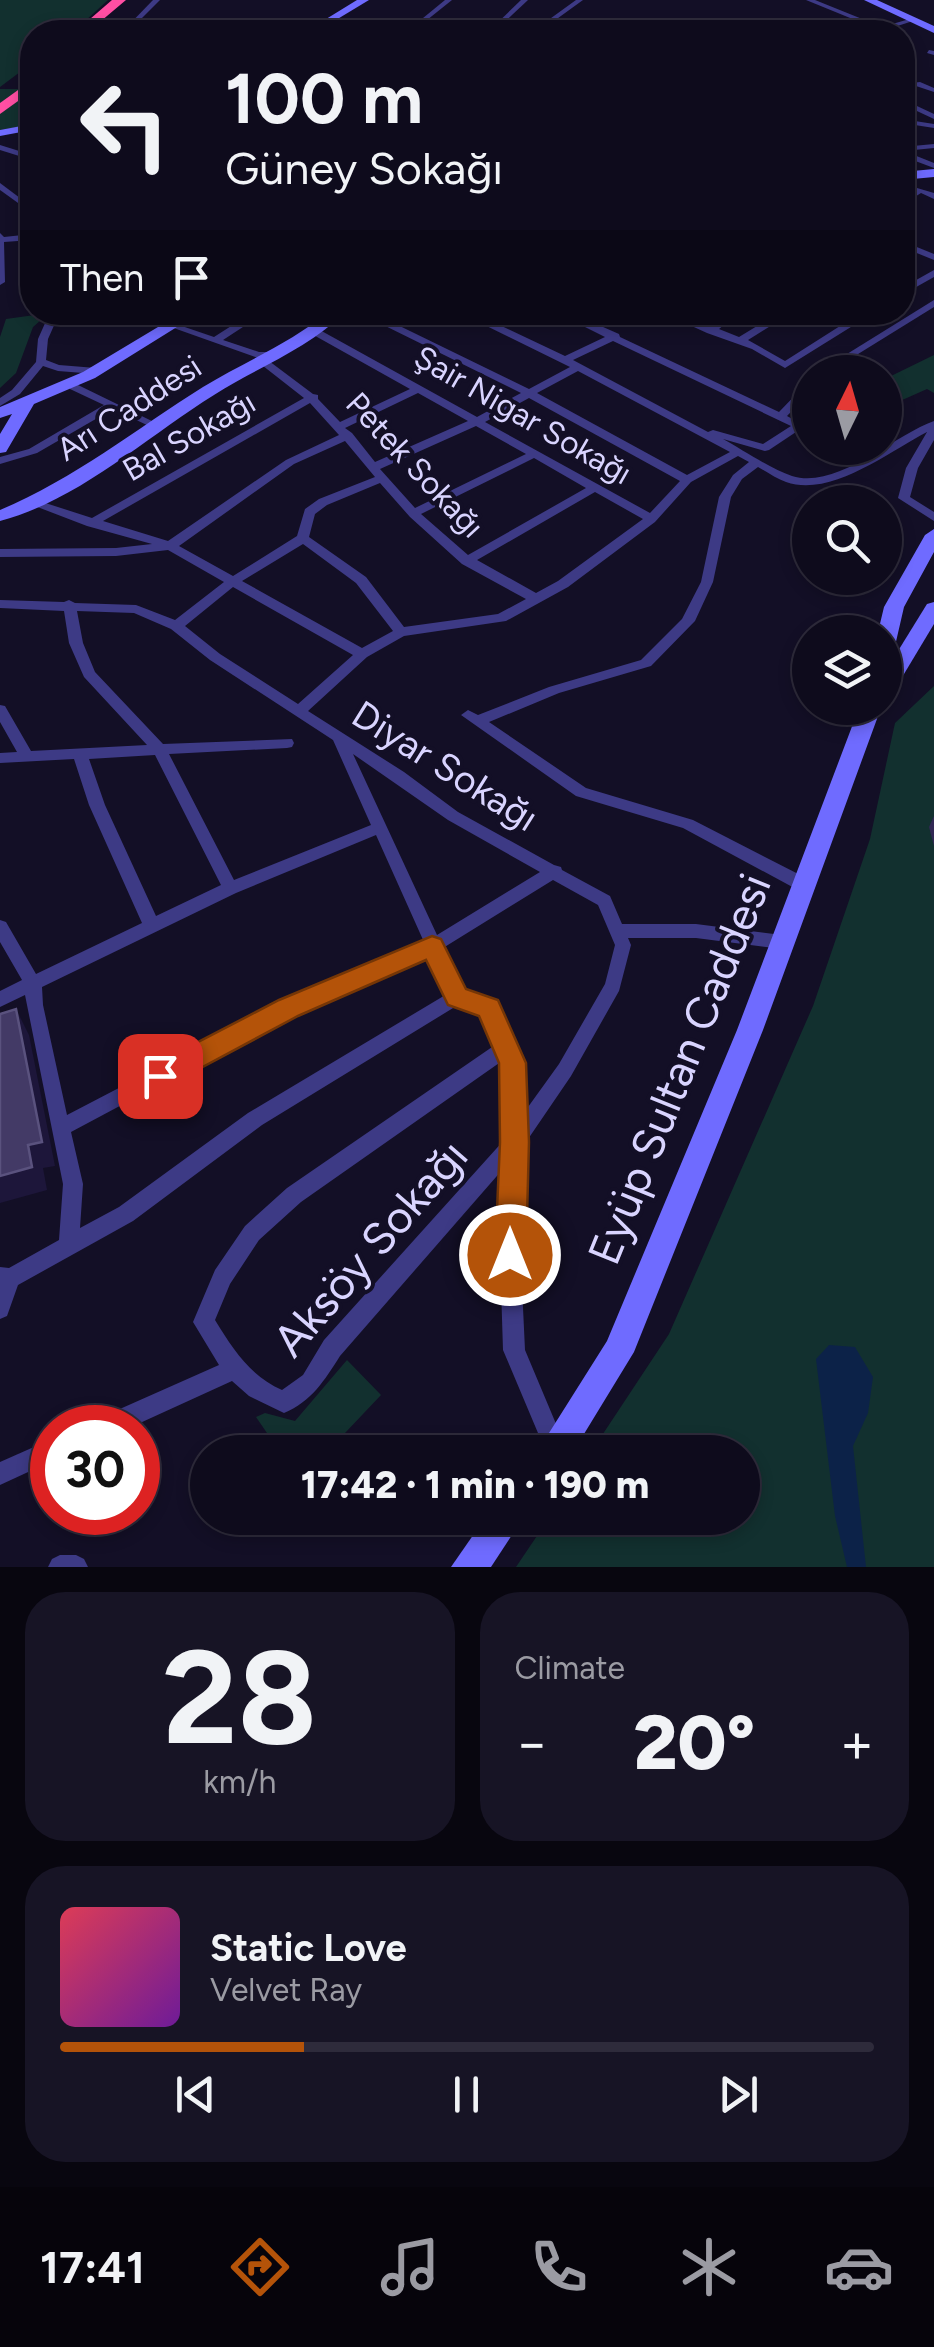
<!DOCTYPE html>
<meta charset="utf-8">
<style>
:root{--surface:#0e0b1c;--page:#171425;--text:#f1f3f6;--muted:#9b9ba3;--line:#2e2b3b;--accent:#b45309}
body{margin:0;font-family:Figtree,sans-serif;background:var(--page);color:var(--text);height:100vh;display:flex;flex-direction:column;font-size:38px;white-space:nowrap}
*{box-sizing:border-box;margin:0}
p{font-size:32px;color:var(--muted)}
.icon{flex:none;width:55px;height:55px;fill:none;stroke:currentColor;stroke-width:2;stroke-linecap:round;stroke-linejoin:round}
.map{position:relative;height:1567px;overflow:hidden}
.sheet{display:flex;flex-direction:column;gap:25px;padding:25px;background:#08060f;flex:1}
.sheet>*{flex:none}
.guide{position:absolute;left:20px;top:20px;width:895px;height:305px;border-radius:40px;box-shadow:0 5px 15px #0003,0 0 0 2px var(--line);background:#0e0b1c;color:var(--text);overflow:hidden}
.needle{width:65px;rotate:5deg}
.tools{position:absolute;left:792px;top:355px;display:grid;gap:20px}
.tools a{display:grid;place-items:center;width:110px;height:110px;border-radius:50%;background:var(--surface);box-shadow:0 5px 15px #0003,0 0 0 2px var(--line);font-size:50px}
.speed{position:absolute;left:30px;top:1405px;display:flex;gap:20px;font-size:50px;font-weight:700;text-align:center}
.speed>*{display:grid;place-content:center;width:130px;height:130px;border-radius:50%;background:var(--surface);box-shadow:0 5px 15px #0003,0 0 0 2px var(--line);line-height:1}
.speed .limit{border:15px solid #d22;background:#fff;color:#111}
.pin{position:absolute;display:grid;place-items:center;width:85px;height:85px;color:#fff;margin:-42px;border-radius:20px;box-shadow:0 5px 15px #0006}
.me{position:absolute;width:110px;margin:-55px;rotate:0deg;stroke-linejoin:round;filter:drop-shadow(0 0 8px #0008)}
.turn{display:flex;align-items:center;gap:35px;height:210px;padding:0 40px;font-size:45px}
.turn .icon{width:130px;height:130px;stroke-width:2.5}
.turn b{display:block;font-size:70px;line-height:85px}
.then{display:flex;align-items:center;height:95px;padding:0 40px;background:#0003;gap:20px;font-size:38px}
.big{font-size:75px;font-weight:800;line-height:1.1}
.sheet .widget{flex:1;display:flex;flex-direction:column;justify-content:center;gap:15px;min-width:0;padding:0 35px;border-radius:40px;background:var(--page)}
.sheet .dial{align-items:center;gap:0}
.dial b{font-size:130px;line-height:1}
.song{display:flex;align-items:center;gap:30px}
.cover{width:120px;height:120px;border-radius:15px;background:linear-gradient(135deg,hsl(350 70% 55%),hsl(280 70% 35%))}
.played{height:10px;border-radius:5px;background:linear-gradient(90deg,var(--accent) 30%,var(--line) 30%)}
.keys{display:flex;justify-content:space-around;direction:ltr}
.heat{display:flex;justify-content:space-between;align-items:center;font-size:55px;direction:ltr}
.sheet .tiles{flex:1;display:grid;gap:25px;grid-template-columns:1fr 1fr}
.widget:last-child{grid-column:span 2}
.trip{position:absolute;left:190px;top:1435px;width:570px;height:100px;border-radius:50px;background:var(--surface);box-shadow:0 5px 15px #0003,0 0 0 2px var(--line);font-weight:800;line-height:100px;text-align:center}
.dock{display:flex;height:160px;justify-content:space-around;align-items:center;background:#06040b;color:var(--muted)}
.dock .icon{width:70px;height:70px}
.dock .on{color:var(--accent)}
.dock b{font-size:45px;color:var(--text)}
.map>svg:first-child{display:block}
.green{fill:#12302f}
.water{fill:#0c2248}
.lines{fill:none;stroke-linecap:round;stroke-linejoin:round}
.street{fill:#3d3a85;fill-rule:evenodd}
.secondary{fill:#6f6bff;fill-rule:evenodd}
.highway{fill:#ff4fa3;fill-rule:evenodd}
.wall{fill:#312854}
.shaded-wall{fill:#1d163a}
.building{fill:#433a66;stroke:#5a527e;stroke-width:2.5}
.route{fill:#b45309;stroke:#753606;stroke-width:2.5}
.labels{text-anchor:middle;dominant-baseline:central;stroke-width:8;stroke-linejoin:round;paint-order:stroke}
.far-street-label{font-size:32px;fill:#d9d4ff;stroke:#130f26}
.street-label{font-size:38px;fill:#d9d4ff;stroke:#130f26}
.near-street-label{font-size:45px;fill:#d9d4ff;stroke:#130f26}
</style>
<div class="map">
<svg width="934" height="1567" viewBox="0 0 934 1567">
<rect width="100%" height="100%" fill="#130f26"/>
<g class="green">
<polygon points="0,0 108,0 73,32 32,32 32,63 0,87"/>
<polygon points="0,89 32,89 32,125 0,130"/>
<polygon points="49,313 33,327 16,373 0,388 0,337 6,319"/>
<polygon points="934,355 934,393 927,389 900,401 885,393 885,382 891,376"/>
<polygon points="934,686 934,1567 516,1567 549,1518 742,1518 742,1452 591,1452 669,1334 813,1006 870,839 895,723"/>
<polygon points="347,1360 381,1395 327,1452 280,1452 256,1417 265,1413 295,1421"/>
</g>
<polygon class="water" points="829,1345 855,1347 873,1377 868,1413 853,1446 866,1567 847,1567 835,1516 816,1359"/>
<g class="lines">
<g class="street">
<polygon points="153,0 160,0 128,32 122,32"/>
<polygon points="445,0 452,0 412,32 406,32"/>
<polygon points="521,0 528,0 494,32 488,32"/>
<polygon points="576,0 583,0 554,21 599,32 547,23 547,21"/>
<polygon points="806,0 815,0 882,27 913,18 916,20 882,31"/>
<polygon points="929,50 934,51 934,55 927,53"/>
<polygon points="920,82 934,88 934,92 916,86 902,88 902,84"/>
<polygon points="902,99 934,114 934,119 902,104"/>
<polygon points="902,119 934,124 934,128 902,123"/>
<polygon points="934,144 934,148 904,151 934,163 934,168 902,156 902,147"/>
<polygon points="0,145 32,155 32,160 0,150"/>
<polygon points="0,183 32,207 32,213 0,190"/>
<polygon points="917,188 934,193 934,199 921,193 902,205 902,199"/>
<polygon points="0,233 4,237 32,234 32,240 4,242 5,282 0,285"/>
<polygon points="902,241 934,254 934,260 902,247"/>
<polygon points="934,270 934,277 902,295 902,288"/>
<polygon points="934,300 934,307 829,372 818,372"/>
<polygon points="50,312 60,312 48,339 46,360 59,365 96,368 101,371 96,374 58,371 43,366 20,394 0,406 0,398 12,390 36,362 38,339"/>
<path d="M 253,312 L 266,312 L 223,340 L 259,352 L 278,352 L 278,356 L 265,358 L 313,394 L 318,395 L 318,399 L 340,422 L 410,389 L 310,333 L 310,329 L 318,329 L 477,417 L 521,393 L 357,312 L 371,312 L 529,389 L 570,367 L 458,312 L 472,312 L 565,356 L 605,337 L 555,312 L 569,312 L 619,334 L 620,337 L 779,412 L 806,384 L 810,383 L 810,392 L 787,416 L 805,426 L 769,450 L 765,451 L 723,439 C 743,450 771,469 792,476 C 837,490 894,435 934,421 L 934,440 L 918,468 L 910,497 L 934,512 L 934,521 L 898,498 L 906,468 L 927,432 C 890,451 831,498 786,482 C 777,479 767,472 758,467 L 742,479 L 731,497 L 713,582 L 695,621 L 651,666 L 559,693 L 489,722 L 586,788 L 693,820 L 810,880 L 812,885 L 810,890 L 804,891 L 798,890 L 683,828 L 576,796 L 461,715 L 468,710 L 478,715 L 549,687 L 641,660 L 682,619 L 701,582 L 719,497 L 733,475 L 749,462 L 738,456 L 691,482 L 655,522 L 568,587 L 506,621 L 404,636 L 367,657 L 308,711 L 404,772 L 458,812 L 554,865 L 561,867 L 562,870 L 610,896 L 622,924 L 696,924 L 782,935 L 788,937 L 790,942 L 788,947 L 782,949 L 696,938 L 628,938 L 631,945 L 619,991 L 571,1076 L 524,1145 L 519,1223 L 525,1350 L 567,1450 L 566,1452 L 546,1452 L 503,1350 L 499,1223 L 503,1169 L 340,1356 C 324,1381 312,1401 284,1413 L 249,1396 L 232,1381 L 129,1428 L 92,1428 L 95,1420 L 219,1365 L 193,1322 L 215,1270 L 245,1226 L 287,1188 L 495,1045 L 482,1014 L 458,1005 L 262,1125 L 133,1221 L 18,1285 L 7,1316 L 0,1319 L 0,1267 L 9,1268 L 59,1240 L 63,1184 L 25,995 L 0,1007 L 0,991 L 22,980 L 0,942 L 0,920 L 6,922 L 36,974 L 142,923 L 89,805 L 74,759 L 0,763 L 0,753 L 17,752 L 0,722 L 0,705 L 5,706 L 31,751 L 147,745 L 84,677 L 69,643 L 64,611 L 0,608 L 0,600 L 64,602 L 69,600 L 75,603 L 136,605 L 175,620 L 224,582 L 168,550 L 116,556 L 0,557 L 0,549 L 116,548 L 152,544 L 87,526 L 27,503 L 33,499 L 92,518 L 304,398 L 258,362 L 258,358 L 168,326 L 173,323 L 214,337 ZM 613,341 L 791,426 L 763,444 L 713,430 L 708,432 L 573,360 ZM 578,371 L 730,452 L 687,475 L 537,393 ZM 418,393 L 468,421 L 375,462 L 352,433 L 345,428 ZM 529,398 L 680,481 L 650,513 L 485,422 ZM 310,403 L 339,435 L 286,460 L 168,541 L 103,521 ZM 476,426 L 526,454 L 415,508 L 380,469 ZM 345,441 L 375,477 L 319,499 L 305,509 L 297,536 L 233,576 L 179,546 L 294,464 ZM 534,458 L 586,488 L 468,555 L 421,514 ZM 380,483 L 410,517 L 462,564 L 526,599 L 498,614 L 404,627 L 366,577 L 309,537 L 315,514 L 327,505 ZM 595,492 L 643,519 L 558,581 L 536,593 L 477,560 ZM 303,544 L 356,583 L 393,631 L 362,648 L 242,581 ZM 233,587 L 353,655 L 298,704 L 220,654 L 185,626 ZM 77,611 L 134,613 L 171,629 L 210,660 L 333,740 L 371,825 L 234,880 L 169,754 L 287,748 L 292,747 L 294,743 L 292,739 L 163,744 L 95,672 L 83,643 ZM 353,754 L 448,820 L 540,872 L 437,935 ZM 155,755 L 221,885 L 156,916 L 105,805 L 89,759 ZM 376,835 L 424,942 L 282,1003 L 67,1115 L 43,1005 L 42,987 L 236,893 ZM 553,880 L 598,905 L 615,945 L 605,984 L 559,1064 L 523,1114 L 521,1063 L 495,1004 L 463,992 L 443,948 ZM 429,955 L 447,994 L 248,1113 L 119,1207 L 80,1228 L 83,1184 L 71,1132 L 294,1013 ZM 502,1061 L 505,1139 L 324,1340 L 303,1375 L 282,1390 C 250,1376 233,1349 215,1320 L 230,1284 L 259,1240 L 301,1202 Z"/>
<polygon points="661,312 676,312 711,326 728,312 740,312 719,329 739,337 780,312 793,312 748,340 785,361 862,312 875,312 785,368 752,349 707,333"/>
<polygon points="70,385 78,385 158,424 149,426 113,409 37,453 0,464 0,457 29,449 104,405 70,389"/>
<polygon points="52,1439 52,1461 0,1485 0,1462"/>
<polygon points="60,1555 76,1555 84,1559 88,1567 48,1567 52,1559"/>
</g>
<g class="secondary">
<polygon points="357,0 369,0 316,32 305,32"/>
<polygon points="864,0 877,0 934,26 934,33"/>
<polygon points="32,124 32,130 0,136 0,130"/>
<polygon points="934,169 934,177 902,180 902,172"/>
<polygon points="183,312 201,312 95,378 34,404 6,452 0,453 0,434 12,414 0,418 0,407 83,372"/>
<path d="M 328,312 L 345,312 C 310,348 256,368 214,395 C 145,438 79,500 0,521 L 0,510 C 74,479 136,429 203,387 C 244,362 291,343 328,312 Z"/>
<polygon points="934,529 934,552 904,607 895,646 885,653 885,632 878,632 884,607 925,535"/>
<polygon points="934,602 934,624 892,694 885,696 885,672 927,604"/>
<polygon points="859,708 881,708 763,1030 634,1352 573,1452 537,1452 607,1341 737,1030"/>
<polygon points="485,1518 523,1518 491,1567 451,1567"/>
</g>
<g class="highway">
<polygon points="112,0 126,0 88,32 75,32"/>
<polygon points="32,80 32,91 0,114 0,103"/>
</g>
</g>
<polygon class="wall" points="934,816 934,846 929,827"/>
<polygon class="shaded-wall" points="16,1009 29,1035 55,1166 43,1168 47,1190 0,1203 0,1176 28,1145"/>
<polygon class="building" points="16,1009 42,1142 28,1145 32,1167 0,1176 0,1014"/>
<polygon class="route" points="432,936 441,939 466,989 498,1000 526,1063 529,1142 526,1255 521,1266 510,1270 499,1266 495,1255 500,1142 499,1063 479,1016 448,1005 426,960 298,1016 169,1085 160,1089 150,1085 146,1076 150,1067 279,1000"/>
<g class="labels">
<g class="far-street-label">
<text transform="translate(129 408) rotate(-33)">Arı Caddesi</text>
<text transform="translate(523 415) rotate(30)">Şair Nigar Sokağı</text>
<text transform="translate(189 436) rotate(-30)">Bal Sokağı</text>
<text transform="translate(415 465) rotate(47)">Petek Sokağı</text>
</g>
<g class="street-label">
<text transform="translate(445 766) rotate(32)">Diyar Sokağı</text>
</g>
<g class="near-street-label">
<text transform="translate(679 1069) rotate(-68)">Eyüp Sultan Caddesi</text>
<text transform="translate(370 1248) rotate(-49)">Aksöy Sokağı</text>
</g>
</g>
</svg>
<div class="tools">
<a><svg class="needle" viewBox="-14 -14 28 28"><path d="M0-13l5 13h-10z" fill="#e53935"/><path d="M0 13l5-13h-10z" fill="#9b9ba3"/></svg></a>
<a><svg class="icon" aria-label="search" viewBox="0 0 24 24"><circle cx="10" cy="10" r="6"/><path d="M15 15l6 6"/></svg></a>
<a><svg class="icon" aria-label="layers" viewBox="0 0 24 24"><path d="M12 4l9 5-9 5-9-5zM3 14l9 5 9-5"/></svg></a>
</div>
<div class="speed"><div class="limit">30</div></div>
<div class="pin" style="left:160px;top:1076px;background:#d93025"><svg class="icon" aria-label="arrive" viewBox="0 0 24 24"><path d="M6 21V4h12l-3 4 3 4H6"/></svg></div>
<svg class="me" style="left:510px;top:1255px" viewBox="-20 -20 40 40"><circle r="17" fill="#b45309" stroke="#fff" stroke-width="3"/><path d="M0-11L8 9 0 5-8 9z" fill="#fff"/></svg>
<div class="trip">17:42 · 1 min · 190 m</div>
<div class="guide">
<div class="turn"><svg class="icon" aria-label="left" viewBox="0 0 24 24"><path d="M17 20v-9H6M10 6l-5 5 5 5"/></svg><div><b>100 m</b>Güney Sokağı</div></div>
<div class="then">Then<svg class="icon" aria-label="arrive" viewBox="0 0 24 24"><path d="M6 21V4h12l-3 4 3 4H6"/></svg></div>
</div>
</div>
<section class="sheet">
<div class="tiles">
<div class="widget dial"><b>28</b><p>km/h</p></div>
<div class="widget"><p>Climate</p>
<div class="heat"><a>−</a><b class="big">20°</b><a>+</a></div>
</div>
<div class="widget">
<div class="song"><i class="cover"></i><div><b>Static Love</b><p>Velvet Ray</p></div></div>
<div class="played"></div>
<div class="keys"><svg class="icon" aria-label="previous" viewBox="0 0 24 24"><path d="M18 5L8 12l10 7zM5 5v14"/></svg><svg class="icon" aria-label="pause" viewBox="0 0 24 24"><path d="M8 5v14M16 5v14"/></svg><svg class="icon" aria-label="next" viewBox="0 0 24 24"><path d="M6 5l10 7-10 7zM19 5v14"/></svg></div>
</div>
</div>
</section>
<nav class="dock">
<b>17:41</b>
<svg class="icon on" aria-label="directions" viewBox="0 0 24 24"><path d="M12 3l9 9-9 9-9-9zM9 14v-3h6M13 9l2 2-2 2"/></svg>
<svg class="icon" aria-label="music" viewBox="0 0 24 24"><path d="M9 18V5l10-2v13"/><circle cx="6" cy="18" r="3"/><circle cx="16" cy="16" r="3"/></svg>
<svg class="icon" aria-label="phone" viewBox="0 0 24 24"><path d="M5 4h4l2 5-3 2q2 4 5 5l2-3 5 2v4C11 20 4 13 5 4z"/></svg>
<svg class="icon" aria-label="climate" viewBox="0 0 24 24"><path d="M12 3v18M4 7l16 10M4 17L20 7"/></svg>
<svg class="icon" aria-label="car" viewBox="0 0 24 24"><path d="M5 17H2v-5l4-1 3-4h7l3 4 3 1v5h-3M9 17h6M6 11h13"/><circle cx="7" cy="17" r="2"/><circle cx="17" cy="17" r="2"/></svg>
</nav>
